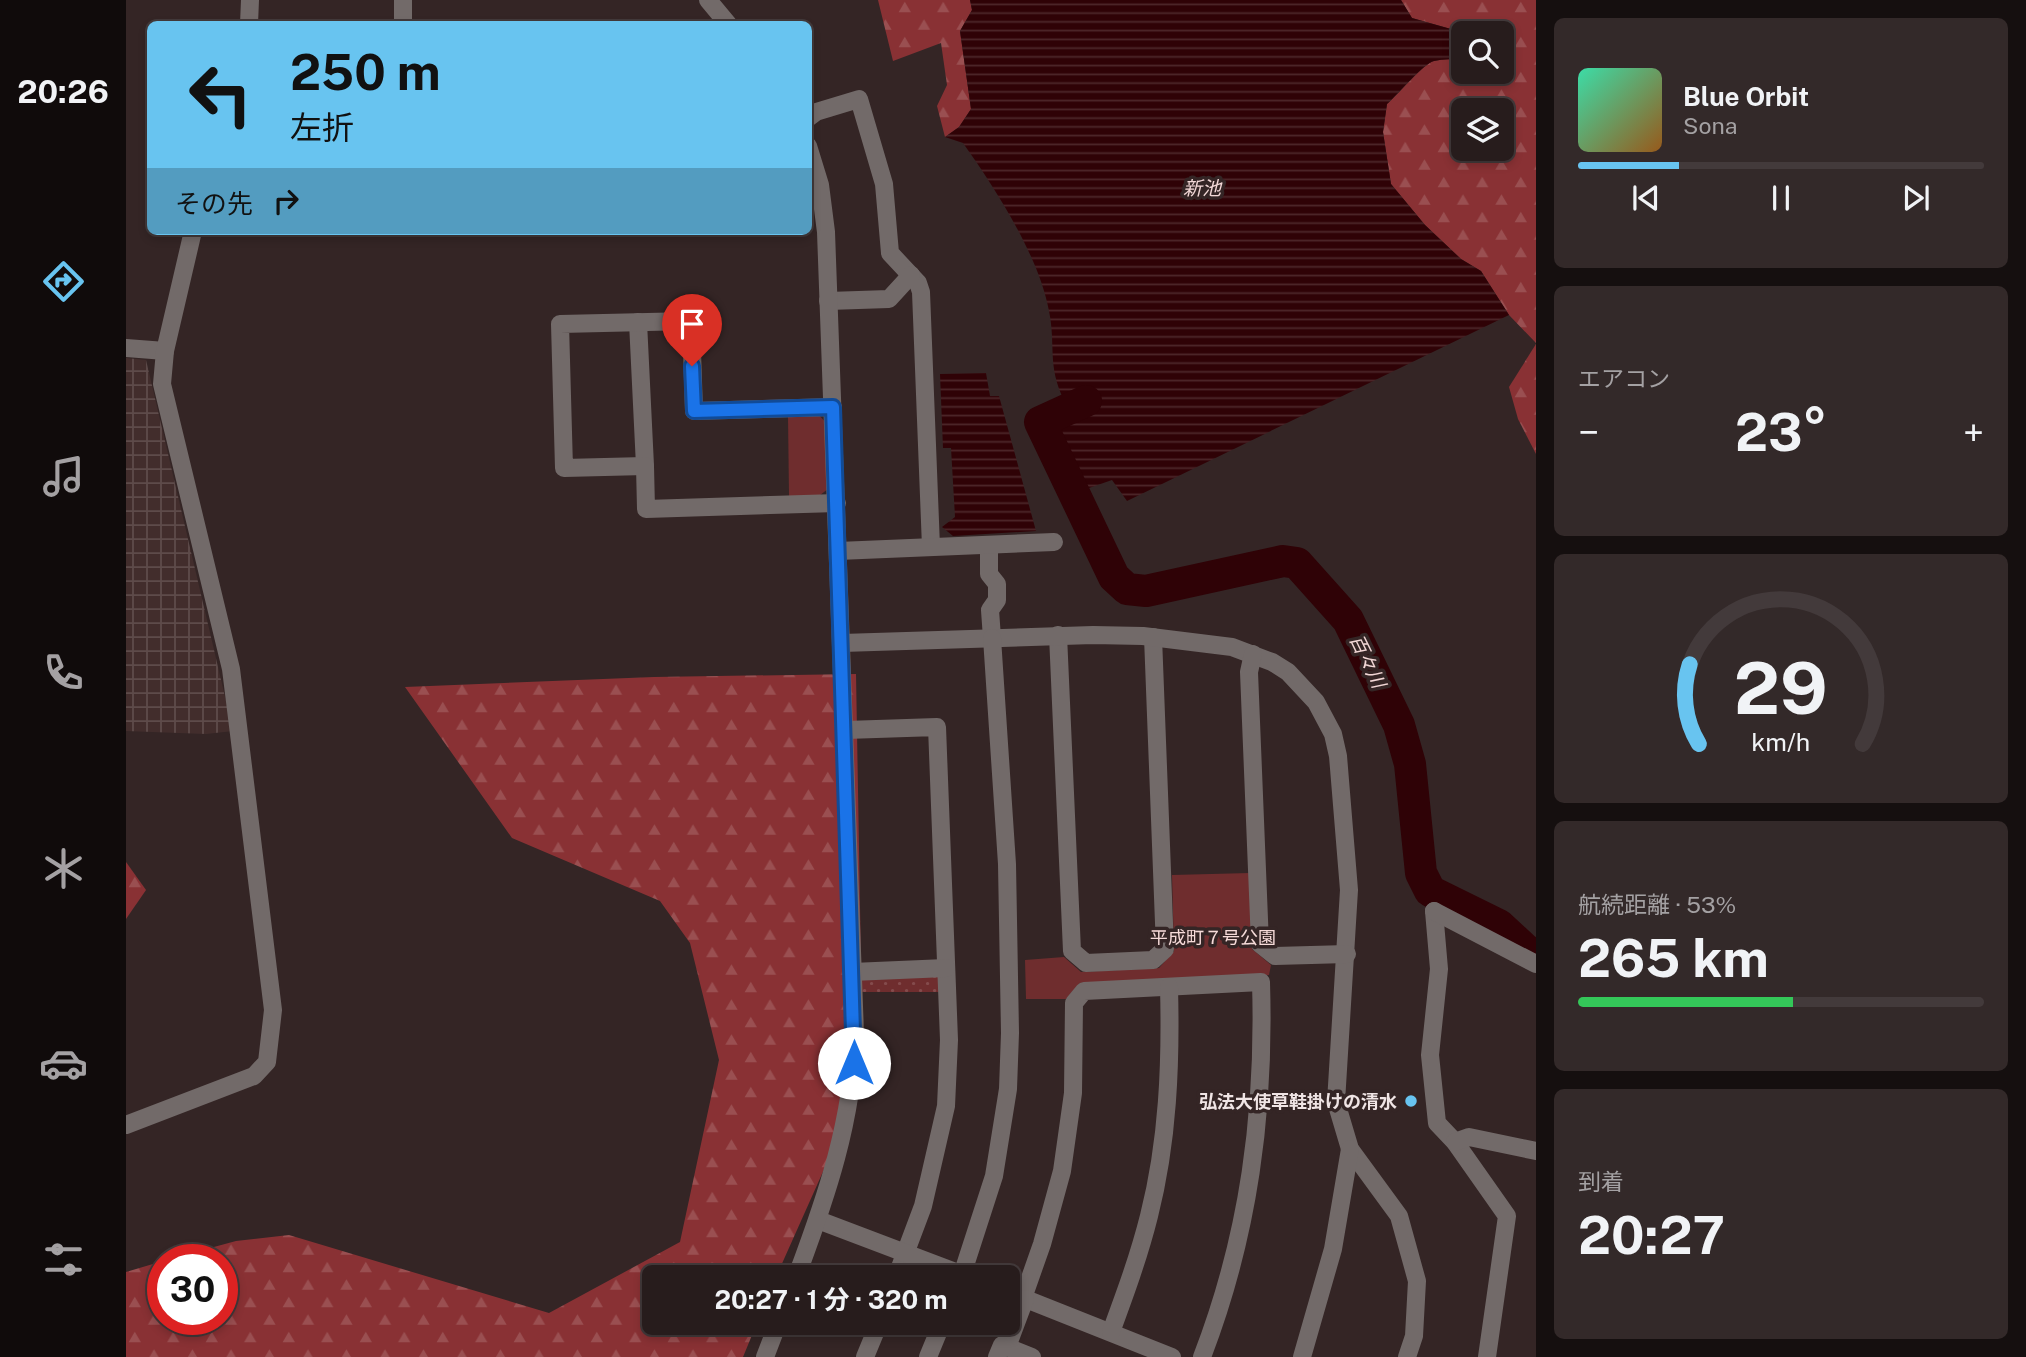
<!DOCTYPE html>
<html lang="ja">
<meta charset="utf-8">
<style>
:root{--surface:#271c1c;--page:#332929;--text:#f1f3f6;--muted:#a4a1a3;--line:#433a3b;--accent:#68c4f0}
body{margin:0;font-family:"Public Sans","Noto Sans JP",sans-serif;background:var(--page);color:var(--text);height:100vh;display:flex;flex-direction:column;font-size:26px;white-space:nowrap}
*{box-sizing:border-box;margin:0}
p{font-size:23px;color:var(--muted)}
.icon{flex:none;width:38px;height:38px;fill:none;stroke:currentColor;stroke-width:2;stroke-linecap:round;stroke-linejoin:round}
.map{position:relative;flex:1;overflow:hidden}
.details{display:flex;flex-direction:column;gap:18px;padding:18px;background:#150f0f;width:490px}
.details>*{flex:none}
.banner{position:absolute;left:21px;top:21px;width:665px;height:214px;border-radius:10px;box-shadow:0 4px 10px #0003,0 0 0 2px var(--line);background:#68c4f0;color:#111;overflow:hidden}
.controls{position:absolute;left:1325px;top:21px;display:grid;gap:14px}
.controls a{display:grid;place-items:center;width:63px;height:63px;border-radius:10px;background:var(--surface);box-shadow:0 4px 10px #0003,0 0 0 2px var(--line);font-size:35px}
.speed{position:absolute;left:21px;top:1244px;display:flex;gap:14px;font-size:35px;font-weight:700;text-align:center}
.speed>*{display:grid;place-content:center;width:91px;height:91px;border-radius:50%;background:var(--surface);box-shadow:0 4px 10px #0003,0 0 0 2px var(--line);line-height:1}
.speed .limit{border:10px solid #d22;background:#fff;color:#111}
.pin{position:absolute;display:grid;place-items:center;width:60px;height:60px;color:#fff;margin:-72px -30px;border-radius:50% 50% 50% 0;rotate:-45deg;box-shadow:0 0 7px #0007}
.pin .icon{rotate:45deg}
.me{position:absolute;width:77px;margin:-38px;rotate:0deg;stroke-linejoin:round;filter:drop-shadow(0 0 5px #0008)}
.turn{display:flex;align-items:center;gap:24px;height:147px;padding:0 28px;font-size:32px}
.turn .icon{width:91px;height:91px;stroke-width:2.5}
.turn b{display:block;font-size:49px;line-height:60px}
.then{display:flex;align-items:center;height:66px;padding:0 28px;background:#0003;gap:14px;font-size:26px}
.big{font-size:52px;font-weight:700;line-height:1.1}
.details .card{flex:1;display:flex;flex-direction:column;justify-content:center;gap:10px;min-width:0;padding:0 24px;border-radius:10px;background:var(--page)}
.details .dial{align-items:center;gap:0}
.dial svg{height:182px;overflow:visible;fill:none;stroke:var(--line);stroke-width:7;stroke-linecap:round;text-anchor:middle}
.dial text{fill:var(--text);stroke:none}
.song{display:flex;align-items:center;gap:21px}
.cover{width:84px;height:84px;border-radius:10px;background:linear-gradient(135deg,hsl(160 70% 55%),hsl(30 70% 35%))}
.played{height:7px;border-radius:4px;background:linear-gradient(90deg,var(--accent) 25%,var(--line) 25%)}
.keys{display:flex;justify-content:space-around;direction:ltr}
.heat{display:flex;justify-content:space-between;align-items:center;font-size:38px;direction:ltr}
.charge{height:10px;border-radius:5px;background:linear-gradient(90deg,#34c759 53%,var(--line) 0)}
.trip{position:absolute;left:516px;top:1265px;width:378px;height:70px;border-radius:10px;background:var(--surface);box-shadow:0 4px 10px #0003,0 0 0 2px var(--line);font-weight:700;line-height:70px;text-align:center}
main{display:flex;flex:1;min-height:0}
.menu{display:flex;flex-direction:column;width:126px;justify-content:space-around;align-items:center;background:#100b0b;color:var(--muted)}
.menu .icon{width:49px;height:49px}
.menu .active{color:var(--accent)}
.menu b{font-size:32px;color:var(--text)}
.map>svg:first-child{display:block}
.industrial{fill:url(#industrial-grid)}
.grass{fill:url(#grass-dots)}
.forest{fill:url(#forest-firs);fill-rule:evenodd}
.park{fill:#6f2d2e}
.water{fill:url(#water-rules)}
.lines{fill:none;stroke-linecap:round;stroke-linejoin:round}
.river{stroke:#2f0206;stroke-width:32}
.minor{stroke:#726a69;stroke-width:18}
.tertiary{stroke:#726a69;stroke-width:18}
.route-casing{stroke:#114b97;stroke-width:18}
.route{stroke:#1a73e8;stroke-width:12}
.poi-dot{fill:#68c4f0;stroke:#342525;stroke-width:2.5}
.labels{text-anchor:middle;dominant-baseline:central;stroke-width:7;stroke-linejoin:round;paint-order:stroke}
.park-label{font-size:18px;fill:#f6dbd9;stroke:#342525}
.poi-label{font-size:18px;font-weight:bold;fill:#f0e5e5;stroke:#342525;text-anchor:end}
.water-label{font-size:19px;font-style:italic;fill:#f2d7d6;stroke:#342525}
</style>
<main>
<nav class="menu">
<b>20:26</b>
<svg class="icon active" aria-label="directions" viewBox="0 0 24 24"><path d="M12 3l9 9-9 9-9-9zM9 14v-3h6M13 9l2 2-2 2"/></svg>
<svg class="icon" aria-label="music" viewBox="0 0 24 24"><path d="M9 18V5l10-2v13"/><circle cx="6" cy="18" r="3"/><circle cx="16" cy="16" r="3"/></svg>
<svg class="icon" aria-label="phone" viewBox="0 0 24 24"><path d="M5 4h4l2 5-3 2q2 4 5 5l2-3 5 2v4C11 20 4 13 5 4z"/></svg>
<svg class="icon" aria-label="climate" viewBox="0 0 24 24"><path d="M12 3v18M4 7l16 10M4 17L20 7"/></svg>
<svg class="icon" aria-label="car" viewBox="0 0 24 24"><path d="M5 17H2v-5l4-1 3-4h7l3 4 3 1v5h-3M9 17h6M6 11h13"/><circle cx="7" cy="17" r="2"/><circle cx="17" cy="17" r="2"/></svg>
<svg class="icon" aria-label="filters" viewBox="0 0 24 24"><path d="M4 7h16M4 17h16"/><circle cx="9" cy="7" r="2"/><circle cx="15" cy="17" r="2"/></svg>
</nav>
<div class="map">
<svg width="1410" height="1357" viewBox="0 0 1410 1357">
<defs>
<pattern id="industrial-grid" width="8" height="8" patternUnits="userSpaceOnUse" patternTransform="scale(1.75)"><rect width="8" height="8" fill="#422d2c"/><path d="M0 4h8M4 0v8" fill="none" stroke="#5e4b4a"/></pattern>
<pattern id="grass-dots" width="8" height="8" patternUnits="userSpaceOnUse" patternTransform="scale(1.75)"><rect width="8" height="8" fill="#6f2d2e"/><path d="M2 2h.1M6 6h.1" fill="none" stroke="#844b4c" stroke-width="1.8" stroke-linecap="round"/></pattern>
<pattern id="forest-firs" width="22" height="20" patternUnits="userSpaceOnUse" patternTransform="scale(1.75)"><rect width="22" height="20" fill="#893134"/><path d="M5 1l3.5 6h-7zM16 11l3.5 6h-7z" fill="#9a4f51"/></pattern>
<pattern id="water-rules" width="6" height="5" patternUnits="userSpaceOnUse" patternTransform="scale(1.75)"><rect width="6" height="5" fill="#2f0206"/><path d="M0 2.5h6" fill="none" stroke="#4d272a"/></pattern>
</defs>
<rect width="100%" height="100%" fill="#342525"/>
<polygon class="industrial" points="0,358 20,360 107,731 80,734 0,731"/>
<polygon class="grass" points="815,974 815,992 732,992 731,979"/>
<g class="forest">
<polygon points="752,0 844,0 846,10 834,31 845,109 833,127 819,137 811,106 821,85 815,43 767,61"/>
<path d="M 1275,0 L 1410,0 L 1410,343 L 1383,315 L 1355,271 L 1335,259 L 1299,225 L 1265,184 L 1257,132 L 1261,104 C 1273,94 1297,64 1308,61 C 1317,59 1328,59 1337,58 L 1337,72 L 1376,72 L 1376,33 L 1339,33 L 1286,18 ZM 1337,110 L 1376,110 L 1376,149 L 1337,149 Z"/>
<polygon points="1410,344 1410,454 1392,419 1383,387"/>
<polygon points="730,674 737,1082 650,1277 528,1278 528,1323 631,1323 617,1357 0,1357 0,1272 37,1261 37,1320 96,1320 96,1260 40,1260 110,1241 163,1235 423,1313 554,1242 593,1060 564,943 534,901 386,838 279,687 528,677"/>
<polygon points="0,862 20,890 0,919"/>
</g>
<g class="park">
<polygon points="693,415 700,423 703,488 693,496 663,496 662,416"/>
<polygon points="1124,873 1126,949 1145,965 1143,975 954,983 940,999 900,999 899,960 938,957 955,972 1033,968 1048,951 1046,875"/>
</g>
<g class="water">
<path d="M 844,0 L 1275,0 L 1286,18 L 1339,33 L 1337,58 C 1328,59 1317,59 1308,61 C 1297,64 1272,94 1261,104 L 1257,132 L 1265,184 L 1299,225 L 1335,259 L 1355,271 L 1383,315 L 1001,501 L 986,480 L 963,488 L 918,411 L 938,400 C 921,366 930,345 923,311 C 913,256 869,188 837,143 L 819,137 L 833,127 L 845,109 L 834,31 L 846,10 Z"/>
<polygon points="860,373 864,396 873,396 910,531 827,536 816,527 829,517 825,448 817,448 814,374"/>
</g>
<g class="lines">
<polyline class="river" points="960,401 914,422 988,577 1001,589 1020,591 1157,561 1171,563 1222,620 1273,725 1284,764 1295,873 1304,891 1373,925 1400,950 1410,955"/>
<g class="minor">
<polyline points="277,0 277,24"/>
<polyline points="582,0 602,24"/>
<polyline points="123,24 124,0"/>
<polyline points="682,118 690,112 733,99 758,184 764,253 792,283 795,292 805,547"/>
<polyline points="702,301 763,299 785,275"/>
<polyline points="512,322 519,466"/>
<polyline points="0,348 39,351"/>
<polyline points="707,407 568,411 565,321 434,324 438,468 519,466 520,509 711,503"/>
<polyline points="863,545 863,574 871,584 871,600 864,610 866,638"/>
<polyline points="712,551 928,542"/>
<polyline points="932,635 946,951 960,963 1027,960 1039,949 1027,637"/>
<polyline points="716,643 967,635 1017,636 1106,647 1146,662 1162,672 1190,702 1207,734 1212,756 1223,890 1210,1102 1224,1149 1273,1216 1291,1281 1288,1336 1281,1357"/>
<polyline points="1127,654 1123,672 1134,944 1149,956 1221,954"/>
<polyline points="720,730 811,727 823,1040 820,1106 797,1206 770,1278"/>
<polyline points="1308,911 1313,969 1304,1055 1311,1123 1329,1142 1381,1216 1361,1357"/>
<polyline points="1308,911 1410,964"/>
<polyline points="726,972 820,968"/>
<polyline points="0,1125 128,1076 141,1062 147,1010 105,669 36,384 39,351 67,231"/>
<polyline points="1329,1142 1343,1137 1410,1151"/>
<polyline points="692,1220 845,1278"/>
<path d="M 670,1278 C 700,1198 727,1120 729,1034 L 700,232 L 694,185 L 682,146"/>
<polyline points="882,1292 1046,1357"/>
<path d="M 897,1298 L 916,1244 L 936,1171 L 947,1093 L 948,1003 L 958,991 L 1135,982 C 1139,1112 1123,1235 1076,1357"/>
<path d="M 985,1332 C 999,1294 1013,1256 1023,1216 C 1042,1141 1045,1064 1043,987"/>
<polyline points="881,1347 899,1299"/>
<polyline points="639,1357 652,1323"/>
<polyline points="739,1357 753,1323"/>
<polyline points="871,1357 876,1345 906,1357"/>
<polyline points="1176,1357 1207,1249 1224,1149"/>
</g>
<g class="tertiary">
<polyline points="835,1278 868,1176 882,1089 884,1033 881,864 866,638"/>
<polyline points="802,1357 816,1323"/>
</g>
</g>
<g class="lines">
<g class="route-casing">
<polyline id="route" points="566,366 568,411 707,407 728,1063"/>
</g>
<use href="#route" class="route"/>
</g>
<circle class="poi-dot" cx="1285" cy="1101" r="7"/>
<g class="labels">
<g class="park-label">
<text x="1087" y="937">平成町７号公園</text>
</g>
<g class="poi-label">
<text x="1271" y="1101">弘法大使草鞋掛けの清水</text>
</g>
<g class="water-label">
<text x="1076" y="188">新池</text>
<text transform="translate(1242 661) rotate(64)">百々川</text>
</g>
</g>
</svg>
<div class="controls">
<a><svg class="icon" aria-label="search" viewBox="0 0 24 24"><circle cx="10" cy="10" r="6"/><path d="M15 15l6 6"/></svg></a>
<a><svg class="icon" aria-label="layers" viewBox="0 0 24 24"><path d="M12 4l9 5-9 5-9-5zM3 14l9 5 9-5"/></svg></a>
</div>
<div class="speed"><div class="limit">30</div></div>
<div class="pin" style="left:566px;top:366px;background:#d93025"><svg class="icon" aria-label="arrive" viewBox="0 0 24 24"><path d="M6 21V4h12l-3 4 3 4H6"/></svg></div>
<svg class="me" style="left:728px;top:1063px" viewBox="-20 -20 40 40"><circle r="19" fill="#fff"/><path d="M0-13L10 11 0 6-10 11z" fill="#1a73e8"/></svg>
<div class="trip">20:27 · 1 分 · 320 m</div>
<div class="banner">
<div class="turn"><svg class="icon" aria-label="left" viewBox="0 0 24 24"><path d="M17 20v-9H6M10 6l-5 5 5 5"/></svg><div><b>250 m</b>左折</div></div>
<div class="then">その先<svg class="icon" aria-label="right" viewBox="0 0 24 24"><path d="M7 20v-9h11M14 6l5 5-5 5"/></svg></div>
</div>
</div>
<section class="details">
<div class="card">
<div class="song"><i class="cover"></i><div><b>Blue Orbit</b><p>Sona</p></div></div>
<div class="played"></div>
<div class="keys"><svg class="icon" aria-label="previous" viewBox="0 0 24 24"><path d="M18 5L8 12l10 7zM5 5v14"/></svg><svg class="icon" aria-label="pause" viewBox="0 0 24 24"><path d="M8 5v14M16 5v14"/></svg><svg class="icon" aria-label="next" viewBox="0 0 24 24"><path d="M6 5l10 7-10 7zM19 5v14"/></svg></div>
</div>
<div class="card"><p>エアコン</p>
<div class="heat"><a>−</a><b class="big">23°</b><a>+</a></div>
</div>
<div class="card dial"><svg viewBox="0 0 100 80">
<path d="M14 69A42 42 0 1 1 86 69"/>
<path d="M14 69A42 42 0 0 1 10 34" stroke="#68c4f0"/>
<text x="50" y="56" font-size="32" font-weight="700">29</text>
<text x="50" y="72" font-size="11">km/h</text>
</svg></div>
<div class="card"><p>航続距離 · 53%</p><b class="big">265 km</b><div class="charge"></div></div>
<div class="card"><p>到着</p><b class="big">20:27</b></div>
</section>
</main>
